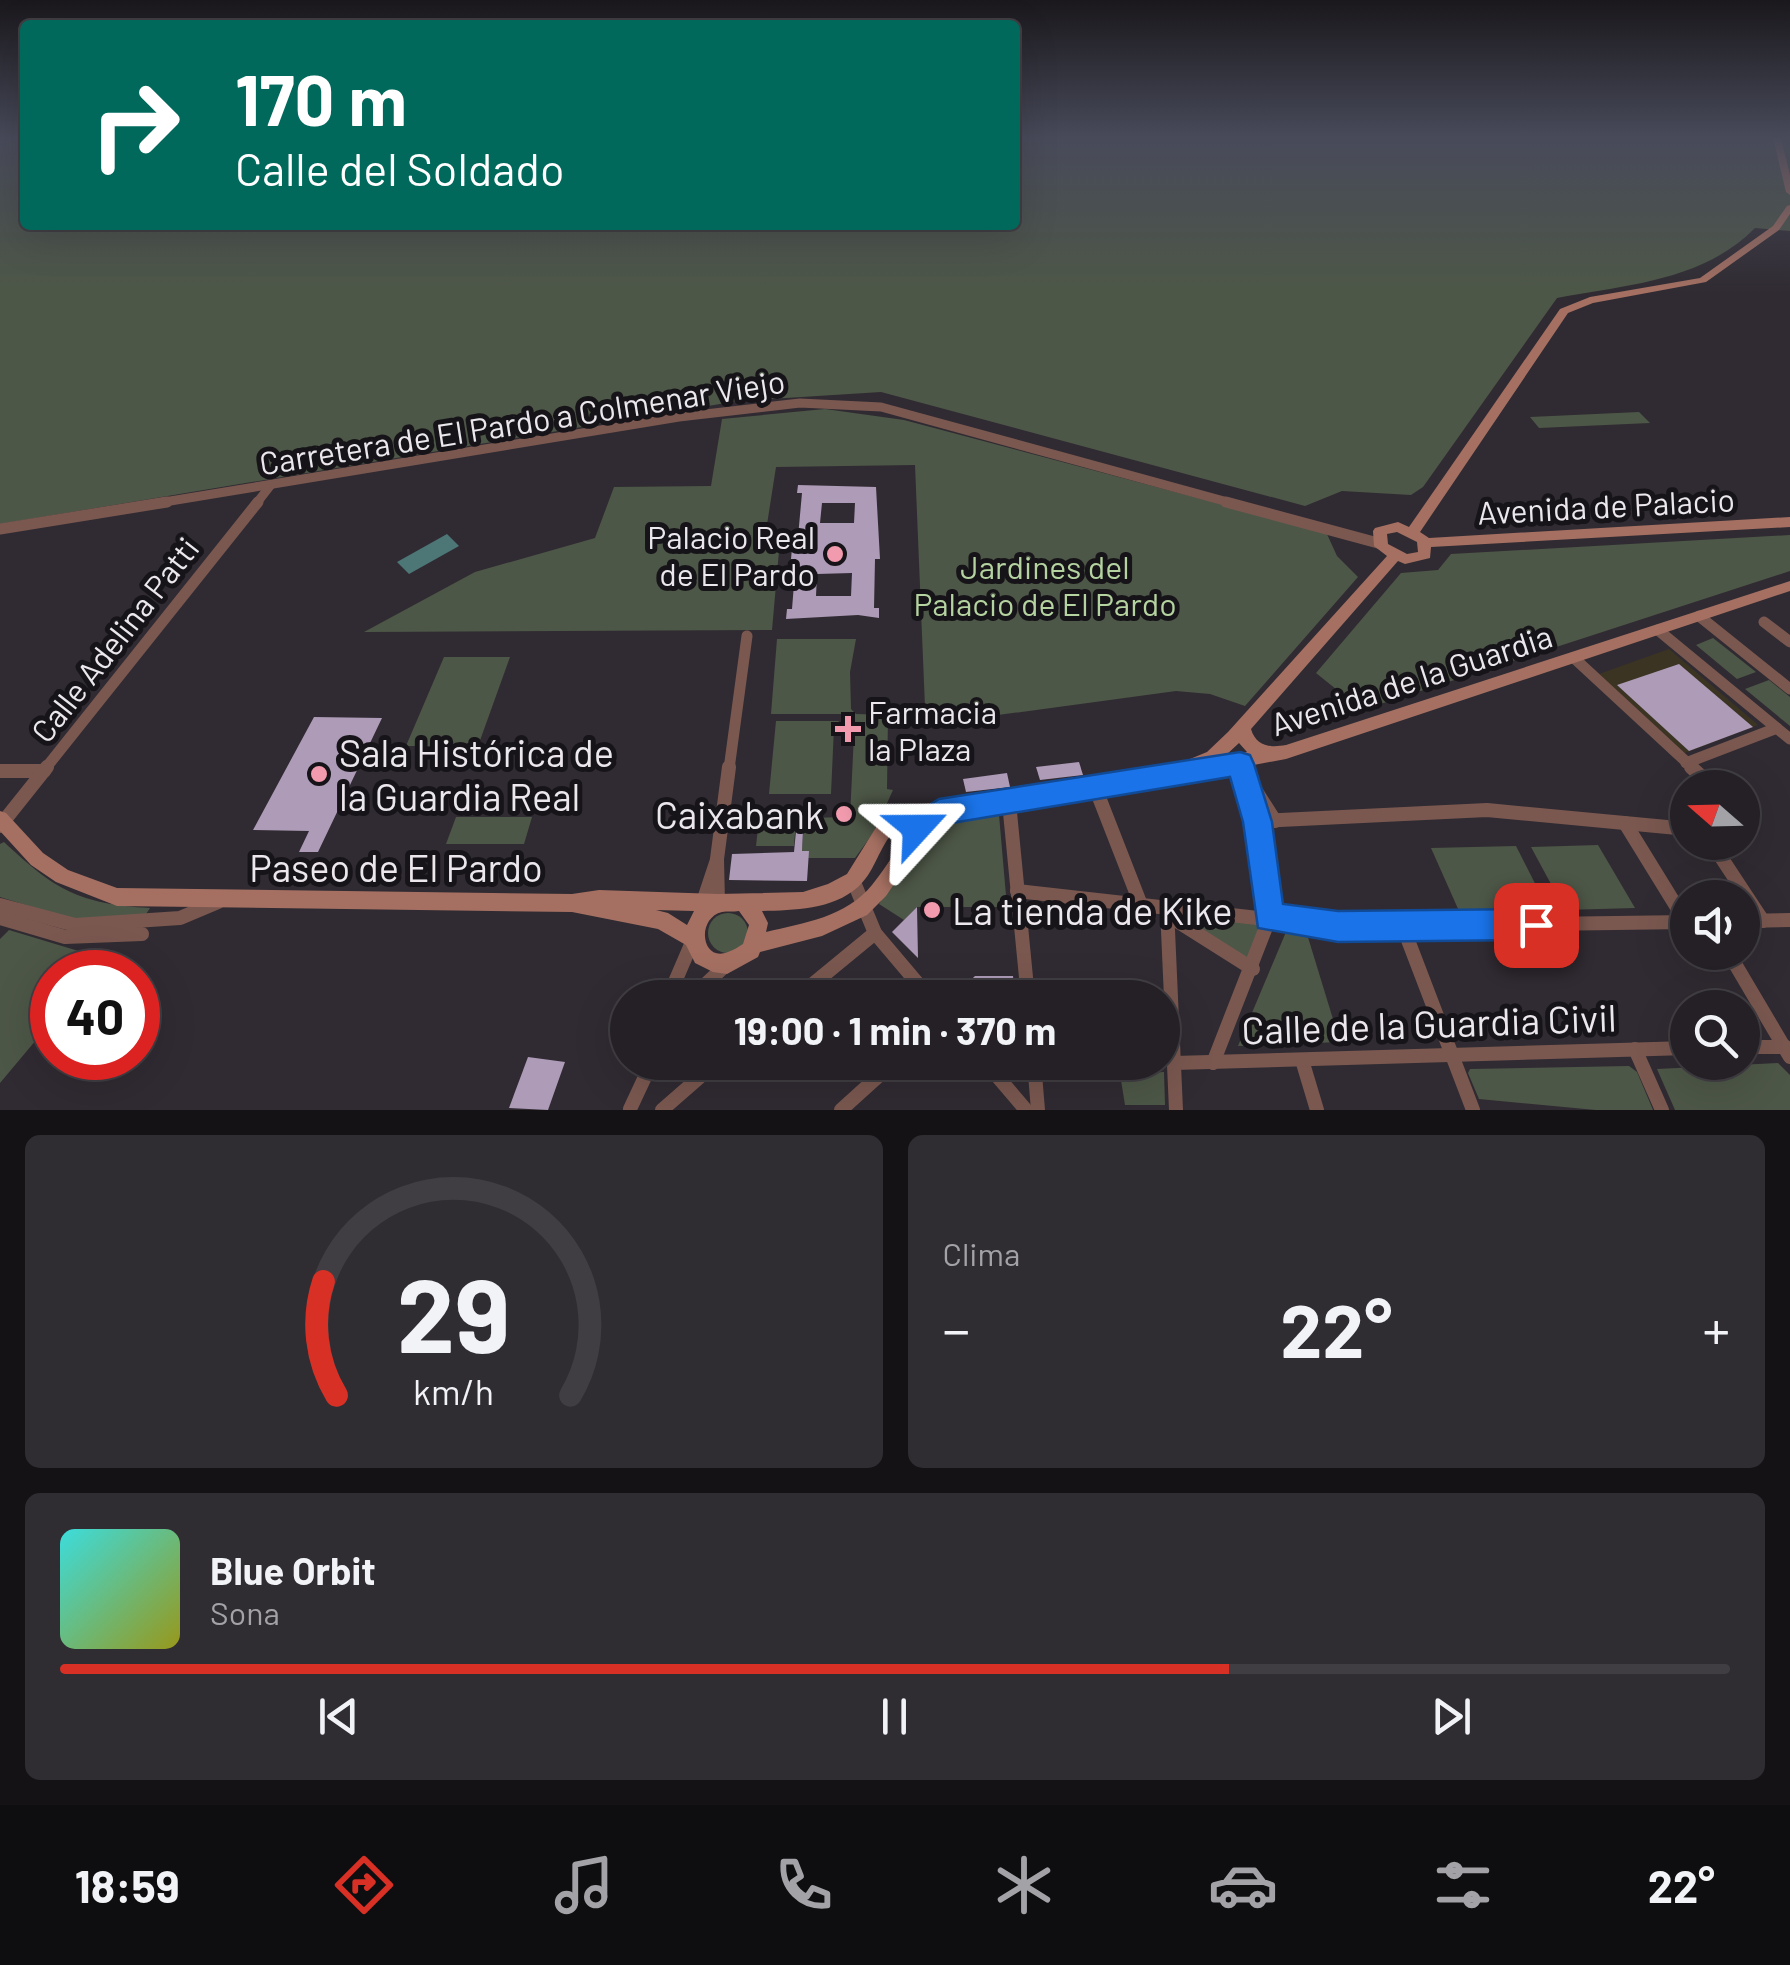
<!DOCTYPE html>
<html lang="es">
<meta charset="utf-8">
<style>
:root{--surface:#242026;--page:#302d32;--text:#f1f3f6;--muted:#a3a3a7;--line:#413e43;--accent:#d93025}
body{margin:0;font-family:Barlow,sans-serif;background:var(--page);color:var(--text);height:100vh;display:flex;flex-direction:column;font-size:38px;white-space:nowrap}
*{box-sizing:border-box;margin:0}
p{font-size:32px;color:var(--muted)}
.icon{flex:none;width:55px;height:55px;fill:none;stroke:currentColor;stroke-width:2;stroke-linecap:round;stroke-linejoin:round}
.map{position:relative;height:1110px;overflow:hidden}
.drawer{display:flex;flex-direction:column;gap:25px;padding:25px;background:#141215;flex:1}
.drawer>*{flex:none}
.hud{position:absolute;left:20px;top:20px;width:1000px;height:210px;border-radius:10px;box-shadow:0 10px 40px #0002,0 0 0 2px var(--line);background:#00695c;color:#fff;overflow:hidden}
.needle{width:65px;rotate:290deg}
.buttons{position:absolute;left:1670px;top:770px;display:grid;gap:20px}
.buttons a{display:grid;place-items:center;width:90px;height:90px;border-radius:50%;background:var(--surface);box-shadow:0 10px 40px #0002,0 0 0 2px var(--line);font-size:50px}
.speed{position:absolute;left:30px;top:950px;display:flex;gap:20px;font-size:50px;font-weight:700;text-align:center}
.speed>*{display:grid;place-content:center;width:130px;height:130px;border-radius:50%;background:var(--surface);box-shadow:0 10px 40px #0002,0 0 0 2px var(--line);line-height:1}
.speed .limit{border:15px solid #d22;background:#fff;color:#111}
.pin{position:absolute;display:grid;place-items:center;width:85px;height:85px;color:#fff;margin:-42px;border-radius:20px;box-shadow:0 5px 15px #0006}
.me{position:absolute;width:110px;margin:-55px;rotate:66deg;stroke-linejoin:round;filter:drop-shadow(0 0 8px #0008)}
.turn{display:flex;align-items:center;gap:35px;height:210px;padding:0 50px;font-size:45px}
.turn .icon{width:130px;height:130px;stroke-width:2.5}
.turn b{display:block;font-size:70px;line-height:85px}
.big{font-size:75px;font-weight:700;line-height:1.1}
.drawer .tile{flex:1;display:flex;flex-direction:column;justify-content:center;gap:15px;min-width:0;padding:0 35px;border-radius:15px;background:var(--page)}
.drawer .dial{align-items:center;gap:0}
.dial svg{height:260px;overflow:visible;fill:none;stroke:var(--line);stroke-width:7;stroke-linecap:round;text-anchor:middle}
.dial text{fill:var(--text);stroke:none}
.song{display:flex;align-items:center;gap:30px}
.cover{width:120px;height:120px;border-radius:15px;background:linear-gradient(135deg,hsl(180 70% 55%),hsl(60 70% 35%))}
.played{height:10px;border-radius:5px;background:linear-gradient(90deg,var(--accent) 70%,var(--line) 70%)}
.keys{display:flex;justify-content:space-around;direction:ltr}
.heat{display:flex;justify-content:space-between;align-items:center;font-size:55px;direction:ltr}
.drawer .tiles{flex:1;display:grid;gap:25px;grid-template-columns:1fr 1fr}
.tile:last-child{grid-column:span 2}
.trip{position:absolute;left:610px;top:980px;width:570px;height:100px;border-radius:50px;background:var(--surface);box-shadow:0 10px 40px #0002,0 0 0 2px var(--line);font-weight:700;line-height:100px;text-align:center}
.tab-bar{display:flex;height:160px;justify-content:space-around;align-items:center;background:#0e0d0f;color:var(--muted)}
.tab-bar .icon{width:70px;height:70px}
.tab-bar .current{color:var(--accent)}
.tab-bar b{font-size:45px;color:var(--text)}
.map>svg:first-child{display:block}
.education{fill:#3b3423}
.green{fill:#4d5747}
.water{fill:#4d7677}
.building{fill:#ad9bb7;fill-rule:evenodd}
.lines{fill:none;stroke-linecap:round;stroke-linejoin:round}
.street-far2{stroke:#7a5850;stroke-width:9}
.street-far1{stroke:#7a5850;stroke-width:11}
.street{stroke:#7a5850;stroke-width:14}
.secondary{fill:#a57062;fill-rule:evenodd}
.route{fill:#1a73e8;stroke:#114b97;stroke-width:2.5}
.poi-dot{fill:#f29aae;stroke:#161418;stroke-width:4}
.labels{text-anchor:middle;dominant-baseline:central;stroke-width:10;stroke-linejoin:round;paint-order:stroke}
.street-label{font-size:32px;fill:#ebe7ec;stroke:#161418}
.poi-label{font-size:32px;fill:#ebe7ec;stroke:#161418;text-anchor:end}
.park-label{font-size:32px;fill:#b5d3a0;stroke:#161418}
.near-poi-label{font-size:38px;fill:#ebe7ec;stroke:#161418;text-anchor:start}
.near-street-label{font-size:38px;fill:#ebe7ec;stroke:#161418}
</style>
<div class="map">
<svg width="1790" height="1110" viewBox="0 0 1790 1110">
<rect width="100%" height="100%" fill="#302b32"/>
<polygon class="education" points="1669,649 1758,725 1685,753 1599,674"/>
<g class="green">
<path d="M 0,138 L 25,138 L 25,225 L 1015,225 L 1015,138 L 1790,138 L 1790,231 L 1755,228 C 1703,281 1626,285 1557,298 L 1423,487 L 1411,495 L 1342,491 L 1305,506 L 881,392 L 738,401 L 0,524 Z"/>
<polygon points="825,409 904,420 1326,532 1337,556 1358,577 1245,706 1210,694 1176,691 932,724 931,708 925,707 915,465 776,467 763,550 779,551 772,630 364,632 475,572 595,538 614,487 711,486 722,419"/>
<polygon points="1639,412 1650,423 1539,428 1530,417"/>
<polygon points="1790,535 1790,571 1362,710 1316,673 1401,573 1438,570 1451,554"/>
<polygon points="1713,638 1756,672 1737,679 1696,645"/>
<polygon points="777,639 856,639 850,672 851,709 856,714 888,715 887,789 893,790 874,832 855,858 808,858 802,851 804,818 850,817 855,714 771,714"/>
<polygon points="444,657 510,657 478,746 406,746"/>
<polygon points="1769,680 1790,697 1790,726 1745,689"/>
<polygon points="776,721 839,721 834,727 831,794 769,794"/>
<polygon points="999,815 1007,907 917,907 904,920 879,904 923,835 935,826"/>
<polygon points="456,817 532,817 524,844 446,844"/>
<polygon points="759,819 796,819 794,846 756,846"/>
<path d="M 4,842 C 55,890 79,904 150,908 L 144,917 L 77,921 L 0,897 L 0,844 Z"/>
<polygon points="1598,845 1635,908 1565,910 1531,847"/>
<polygon points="1516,846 1548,909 1459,911 1431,848"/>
<circle cx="728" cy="933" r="20"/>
<polygon points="1185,914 1261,925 1247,960 1184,921"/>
<polygon points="9,930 105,959 94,972 52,972 52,1021 0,1083 0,939"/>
<polygon points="1286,932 1307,934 1340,1042 1238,1046"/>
<polygon points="1778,1063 1790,1075 1790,1110 1675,1110 1657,1069"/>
<polygon points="1629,1066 1637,1072 1653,1110 1596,1110 1479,1099 1468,1073 1470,1069"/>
<polygon points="1164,1072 1165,1105 1125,1105 1120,1074"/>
</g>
<polygon class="water" points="447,534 459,546 409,574 397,562"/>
<g class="building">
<path d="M 798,485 L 876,487 L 880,559 L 875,559 L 874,608 L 879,608 L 879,618 L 858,615 L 786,619 L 787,609 L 792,609 L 796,559 L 791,559 L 793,537 L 798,537 L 802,493 L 797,493 ZM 822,503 L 855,503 L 854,523 L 820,523 ZM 852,573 L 851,596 L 816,596 L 817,574 Z"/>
<polygon points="1679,664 1753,727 1689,751 1617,685"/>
<polygon points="314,717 382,718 318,852 299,852 309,831 253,830"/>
<polygon points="1079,762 1083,775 1040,780 1036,767"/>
<polygon points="1007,773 1010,787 966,792 963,779"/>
<polygon points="796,831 803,831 802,851 809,851 807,881 729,880 732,854 794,852"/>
<polygon points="917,907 918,958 892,932"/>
<polygon points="975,976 1013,976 1015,998 952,998"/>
<polygon points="528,1057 565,1062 548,1110 509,1108"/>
</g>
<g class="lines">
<g class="street-far2">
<polyline points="152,504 679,417 800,403 881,407 1235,504"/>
<polyline points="256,504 270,486"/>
</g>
<g class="street-far1">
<polyline points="1226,502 1378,543"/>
<polyline points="0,529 167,502"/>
<polyline points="1699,616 1790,689"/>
<polyline points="1764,622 1790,642"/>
<polyline points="1658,630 1790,739"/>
<polyline points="1574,658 1694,769"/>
<polyline points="1686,763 1777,728"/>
<polyline points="1240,764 1242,769"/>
<polyline points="45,769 258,502"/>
<polyline points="729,769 747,636"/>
</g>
<g class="street">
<polyline points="1691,767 1714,788"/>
<polyline points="0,771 44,771"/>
<polyline points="1095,787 1141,905"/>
<polyline points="1254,788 1275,821"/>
<polyline points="1009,802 1028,998"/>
<polyline points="1742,812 1751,825 1742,834"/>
<polyline points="1258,821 1487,810 1688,829"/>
<polyline points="1625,823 1686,922"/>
<polyline points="0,826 47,767"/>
<polyline points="1711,842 1763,921"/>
<polyline points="853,880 875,933 930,998"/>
<polyline points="1017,891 1338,927 1688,922"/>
<polyline points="718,903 717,859 729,767"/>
<polyline points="0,905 75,925 180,918 218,902"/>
<polyline points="702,905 717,860"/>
<polyline points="1167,908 1176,1110"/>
<polyline points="1167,908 1177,921 1253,969"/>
<polyline points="0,918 65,937 142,934"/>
<polyline points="1742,921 1790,920"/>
<polyline points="1403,927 1473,1110"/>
<polyline points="1728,952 1790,1057"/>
<polyline points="668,998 693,940"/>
<polyline points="691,998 727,964"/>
<polyline points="796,998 875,933"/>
<polyline points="1742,1047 1786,1047"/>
<polyline points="1635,1049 1662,1110"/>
<polyline points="1302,1060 1317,1110"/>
<polyline points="985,1062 1026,1110"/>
<polyline points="1034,1062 1038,1110"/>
<polyline points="1174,1063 1688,1048"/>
<polyline points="1213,1063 1270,917 1258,821 1241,767"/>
<polyline points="630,1109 652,1062"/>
<polyline points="662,1110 717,1062"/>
<polyline points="841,1110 894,1062"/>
</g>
<g class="secondary">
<polygon points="1773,138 1781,138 1790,175 1790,195 1786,192"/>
<path d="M 1790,205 L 1790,214 L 1779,230 L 1706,282 L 1593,303 L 1568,313 L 1420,532 L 1429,538 L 1790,517 L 1790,527 L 1431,547 L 1430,558 L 1405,564 L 1398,561 L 1251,729 C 1256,746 1269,748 1286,745 L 1790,581 L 1790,591 L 1286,759 L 1009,810 L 945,817 L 923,841 L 886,896 L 867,915 L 822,936 L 760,952 L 758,957 L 727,974 L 713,972 L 695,963 L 686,945 L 658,929 L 572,912 L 117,906 L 56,882 L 31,865 L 0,831 L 0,811 L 6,813 L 43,853 L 68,870 L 117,888 L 572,894 L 599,890 L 718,894 L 803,892 L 828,884 L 847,874 L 880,821 L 900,807 L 1009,794 L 1188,762 L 1190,759 L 1207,752 L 1228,732 L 1387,556 L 1374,546 L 1373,531 L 1375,528 L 1398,522 L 1409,527 L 1560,309 L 1590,297 L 1700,278 L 1773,226 L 1787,206 ZM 1397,532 L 1417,542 L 1418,552 L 1407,554 L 1388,544 L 1387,534 ZM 1239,743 L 1247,752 L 1225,756 ZM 918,821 C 901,841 889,864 872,885 C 846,917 804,923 766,932 L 768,923 L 762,911 C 794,910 832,910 858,887 C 882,866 880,825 918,821 ZM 656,910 L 694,911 L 687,925 L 668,913 ZM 739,911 L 749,925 L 743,944 C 738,947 734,950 728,952 C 701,963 696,918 722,912 C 727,911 733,912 739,911 Z"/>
</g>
</g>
<linearGradient id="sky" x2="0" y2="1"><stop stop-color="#1a181c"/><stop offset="0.47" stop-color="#484a5a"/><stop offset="1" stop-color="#484a5a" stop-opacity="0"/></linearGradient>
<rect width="1790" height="293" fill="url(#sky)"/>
<polygon class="route" points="1240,752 1250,755 1254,764 1272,822 1283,904 1338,911 1536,909 1547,914 1552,925 1547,936 1536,940 1338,942 1258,928 1243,822 1230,777 946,824 917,841 907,837 903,828 907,819 939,799"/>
<g class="poi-dot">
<circle cx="835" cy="554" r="10"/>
<path d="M843 714h10v10h10v10h-10v10h-10v-10h-10v-10h10z"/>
<circle cx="319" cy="774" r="10"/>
<circle cx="844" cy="814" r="10"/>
<circle cx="932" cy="910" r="10"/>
</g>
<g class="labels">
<g class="street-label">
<text transform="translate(522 421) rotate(-9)">Carretera de El Pardo a Colmenar Viejo</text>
<text transform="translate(1606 505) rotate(-3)">Avenida de Palacio</text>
<text transform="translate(114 639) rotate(-52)">Calle Adelina Patti</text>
<text transform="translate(1411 679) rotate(-18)">Avenida de la Guardia</text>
</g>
<g class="poi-label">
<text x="815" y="536">Palacio Real<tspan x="815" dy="37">de El Pardo</tspan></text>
<text x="868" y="711" text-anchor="start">Farmacia<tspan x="868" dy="37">la Plaza</tspan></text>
</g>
<g class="park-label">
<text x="1045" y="566">Jardines del<tspan x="1045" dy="37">Palacio de El Pardo</tspan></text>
</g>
<g class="near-poi-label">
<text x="339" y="752">Sala Histórica de<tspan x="339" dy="44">la Guardia Real</tspan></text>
<text x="824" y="814" text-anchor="end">Caixabank</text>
<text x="952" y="910">La tienda de Kike</text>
</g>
<g class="near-street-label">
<text x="396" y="867">Paseo de El Pardo</text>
<text transform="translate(1429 1023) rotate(-2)">Calle de la Guardia Civil</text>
</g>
</g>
</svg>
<div class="buttons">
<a><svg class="needle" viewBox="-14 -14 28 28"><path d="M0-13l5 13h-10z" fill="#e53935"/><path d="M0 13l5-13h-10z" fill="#a3a3a7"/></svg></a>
<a><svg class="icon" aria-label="sound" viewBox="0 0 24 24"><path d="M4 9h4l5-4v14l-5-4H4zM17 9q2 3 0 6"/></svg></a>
<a><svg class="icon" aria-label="search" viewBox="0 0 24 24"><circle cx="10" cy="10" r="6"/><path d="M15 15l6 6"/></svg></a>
</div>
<div class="speed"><div class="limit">40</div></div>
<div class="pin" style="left:1536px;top:925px;background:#d93025"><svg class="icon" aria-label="arrive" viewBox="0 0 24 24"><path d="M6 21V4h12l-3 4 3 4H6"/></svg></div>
<svg class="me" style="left:917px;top:828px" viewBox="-20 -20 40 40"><path d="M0-17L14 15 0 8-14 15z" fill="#1a73e8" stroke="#fff" stroke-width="4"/></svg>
<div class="trip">19:00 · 1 min · 370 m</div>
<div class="hud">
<div class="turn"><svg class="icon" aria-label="right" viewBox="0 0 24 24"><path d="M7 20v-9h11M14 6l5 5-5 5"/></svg><div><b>170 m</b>Calle del Soldado</div></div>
</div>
</div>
<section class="drawer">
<div class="tiles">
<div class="tile dial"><svg viewBox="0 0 100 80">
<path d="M14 69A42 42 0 1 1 86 69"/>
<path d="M14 69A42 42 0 0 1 10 34" stroke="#d93025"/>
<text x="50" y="56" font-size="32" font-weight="700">29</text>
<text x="50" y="72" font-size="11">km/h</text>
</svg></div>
<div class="tile"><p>Clima</p>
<div class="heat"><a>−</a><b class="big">22°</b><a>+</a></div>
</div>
<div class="tile">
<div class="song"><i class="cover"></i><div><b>Blue Orbit</b><p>Sona</p></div></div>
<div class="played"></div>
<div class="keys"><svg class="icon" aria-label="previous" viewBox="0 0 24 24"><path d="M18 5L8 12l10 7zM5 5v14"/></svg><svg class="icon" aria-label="pause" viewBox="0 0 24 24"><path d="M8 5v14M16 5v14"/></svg><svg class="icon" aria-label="next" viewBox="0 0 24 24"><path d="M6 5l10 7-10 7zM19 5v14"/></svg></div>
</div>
</div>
</section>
<nav class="tab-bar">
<b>18:59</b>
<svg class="icon current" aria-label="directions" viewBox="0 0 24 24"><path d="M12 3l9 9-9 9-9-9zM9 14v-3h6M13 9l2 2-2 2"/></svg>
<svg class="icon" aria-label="music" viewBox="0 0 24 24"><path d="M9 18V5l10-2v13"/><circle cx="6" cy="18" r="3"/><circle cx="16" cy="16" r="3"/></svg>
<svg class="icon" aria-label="phone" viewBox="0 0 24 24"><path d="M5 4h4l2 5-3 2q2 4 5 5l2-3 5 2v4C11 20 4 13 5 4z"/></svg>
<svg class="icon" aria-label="climate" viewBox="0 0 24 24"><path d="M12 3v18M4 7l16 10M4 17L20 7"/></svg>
<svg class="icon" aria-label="car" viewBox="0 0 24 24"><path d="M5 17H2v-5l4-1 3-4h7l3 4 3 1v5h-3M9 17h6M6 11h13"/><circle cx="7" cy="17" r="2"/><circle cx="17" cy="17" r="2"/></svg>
<svg class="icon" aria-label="filters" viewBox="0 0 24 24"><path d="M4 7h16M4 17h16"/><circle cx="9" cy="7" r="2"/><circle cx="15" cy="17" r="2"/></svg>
<b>22°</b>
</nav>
